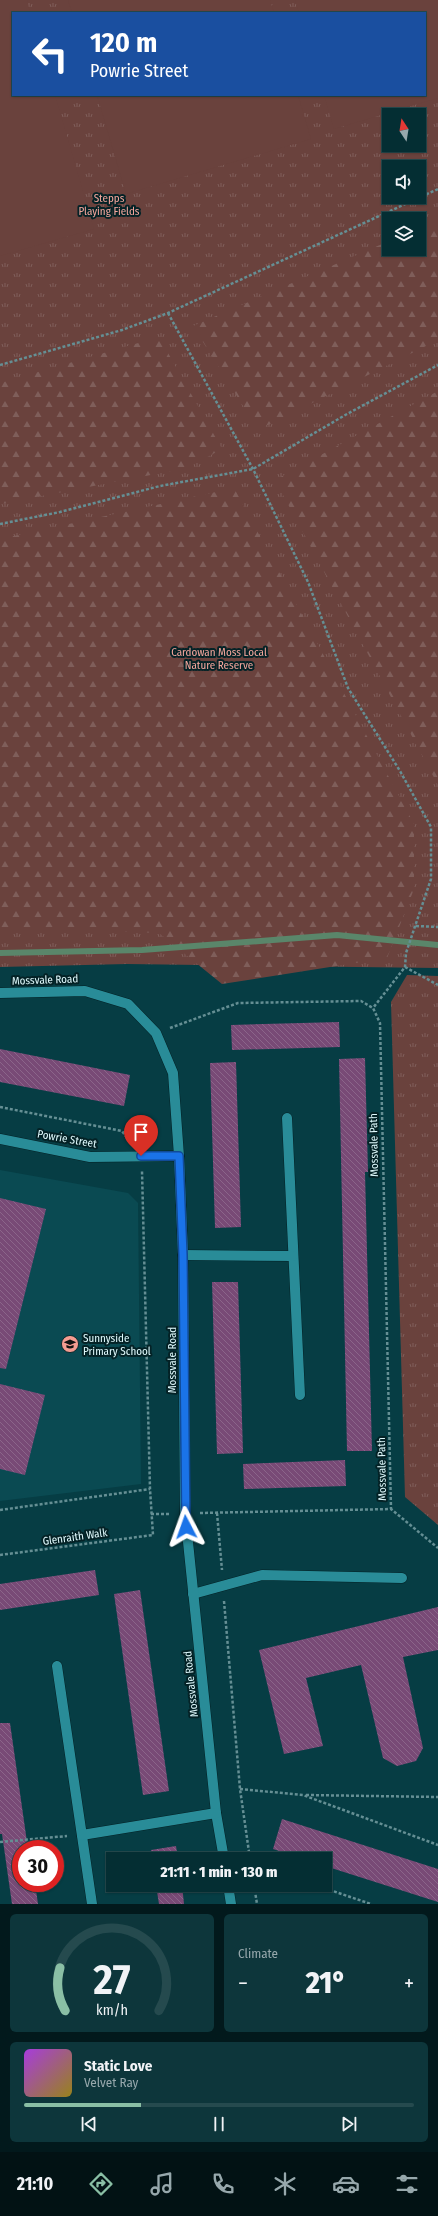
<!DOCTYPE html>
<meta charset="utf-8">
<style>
:root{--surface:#042e33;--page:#0d363b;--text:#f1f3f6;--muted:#97a8ac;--line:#254a4e;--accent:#8abfa5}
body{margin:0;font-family:"Fira Sans Condensed",sans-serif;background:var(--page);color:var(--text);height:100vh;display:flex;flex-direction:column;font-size:15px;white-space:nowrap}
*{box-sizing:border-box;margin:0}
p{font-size:13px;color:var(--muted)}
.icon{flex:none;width:22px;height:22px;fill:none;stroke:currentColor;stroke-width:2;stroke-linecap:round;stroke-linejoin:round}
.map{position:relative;height:1904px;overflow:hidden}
.details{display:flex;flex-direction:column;gap:10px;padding:10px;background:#02191c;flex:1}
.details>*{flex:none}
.guide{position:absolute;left:12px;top:12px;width:414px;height:84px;border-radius:0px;box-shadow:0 1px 3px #0004,0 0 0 1px var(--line);background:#1a4fa0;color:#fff;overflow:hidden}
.needle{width:26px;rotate:348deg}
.controls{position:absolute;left:382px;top:108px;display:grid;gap:8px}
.controls a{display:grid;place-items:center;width:44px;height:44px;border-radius:0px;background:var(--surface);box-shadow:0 1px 3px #0004,0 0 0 1px var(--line);font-size:20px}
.speed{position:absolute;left:12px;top:1840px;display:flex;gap:8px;font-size:20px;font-weight:700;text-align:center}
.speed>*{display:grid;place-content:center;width:52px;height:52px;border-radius:50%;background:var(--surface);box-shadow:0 1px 3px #0004,0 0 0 1px var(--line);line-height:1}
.speed .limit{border:6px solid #d22;background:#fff;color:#111}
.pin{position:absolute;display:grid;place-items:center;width:34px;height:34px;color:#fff;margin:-41px -17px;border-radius:50% 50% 50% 0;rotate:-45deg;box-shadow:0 0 4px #0007}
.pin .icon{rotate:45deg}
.me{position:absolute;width:44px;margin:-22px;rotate:356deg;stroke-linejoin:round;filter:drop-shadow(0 0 3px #0008)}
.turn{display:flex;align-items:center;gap:14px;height:84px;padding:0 12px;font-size:18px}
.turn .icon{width:52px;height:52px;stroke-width:2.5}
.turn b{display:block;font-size:28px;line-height:34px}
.big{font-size:30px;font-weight:800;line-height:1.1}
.details .tile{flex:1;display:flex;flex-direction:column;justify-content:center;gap:6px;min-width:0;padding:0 14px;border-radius:6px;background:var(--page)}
.details .dial{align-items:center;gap:0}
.dial svg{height:104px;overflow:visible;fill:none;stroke:var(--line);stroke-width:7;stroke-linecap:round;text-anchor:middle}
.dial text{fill:var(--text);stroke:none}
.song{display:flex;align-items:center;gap:12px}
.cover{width:48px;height:48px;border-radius:6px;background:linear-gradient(135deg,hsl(280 70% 55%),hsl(50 70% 35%))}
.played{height:4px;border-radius:2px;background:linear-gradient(90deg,var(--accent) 30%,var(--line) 30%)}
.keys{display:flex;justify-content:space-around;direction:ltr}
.heat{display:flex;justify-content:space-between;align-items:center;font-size:22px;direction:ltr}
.details .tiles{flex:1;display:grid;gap:10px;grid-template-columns:1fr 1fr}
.tile:last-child{grid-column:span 2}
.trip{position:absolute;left:106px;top:1852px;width:226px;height:40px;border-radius:0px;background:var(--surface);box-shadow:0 1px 3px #0004,0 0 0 1px var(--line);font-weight:800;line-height:40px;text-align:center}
.tab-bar{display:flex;height:64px;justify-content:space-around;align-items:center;background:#021214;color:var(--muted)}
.tab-bar .icon{width:28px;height:28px}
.tab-bar .on{color:var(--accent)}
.tab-bar b{font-size:18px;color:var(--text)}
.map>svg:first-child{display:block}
.built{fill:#0a4a52}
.grass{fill:url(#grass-tufts);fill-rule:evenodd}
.forest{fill:url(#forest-firs)}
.pitch{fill:#6a423d}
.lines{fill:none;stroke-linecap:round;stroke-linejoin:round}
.stream{stroke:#5a866a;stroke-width:6}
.building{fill:url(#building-back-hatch)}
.service-casing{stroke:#042226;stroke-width:11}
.minor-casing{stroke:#042226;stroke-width:11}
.path{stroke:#658f94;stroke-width:2.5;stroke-dasharray:3 2;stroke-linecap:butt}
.service{stroke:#298c98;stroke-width:10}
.minor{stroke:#298c98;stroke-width:10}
.route-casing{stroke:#114b97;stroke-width:10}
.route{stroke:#1a73e8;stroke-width:7}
.labels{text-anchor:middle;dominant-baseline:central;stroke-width:4;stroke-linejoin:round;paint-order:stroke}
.park-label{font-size:11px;fill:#f6a79d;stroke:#042226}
.street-label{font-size:11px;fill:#e0fafd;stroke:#042226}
.poi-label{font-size:11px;fill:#e0fafd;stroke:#042226;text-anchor:start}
</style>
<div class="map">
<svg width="438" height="1904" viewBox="0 0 438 1904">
<defs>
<pattern id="grass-tufts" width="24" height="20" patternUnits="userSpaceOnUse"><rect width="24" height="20" fill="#6a423d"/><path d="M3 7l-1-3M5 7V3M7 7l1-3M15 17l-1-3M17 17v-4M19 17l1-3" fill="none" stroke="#7f5e5a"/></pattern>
<pattern id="forest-firs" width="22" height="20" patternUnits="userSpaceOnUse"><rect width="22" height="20" fill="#6a423d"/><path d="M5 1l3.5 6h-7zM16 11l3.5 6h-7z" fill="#7f5e5a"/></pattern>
<pattern id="building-back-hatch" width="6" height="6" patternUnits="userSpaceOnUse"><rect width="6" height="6" fill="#784a76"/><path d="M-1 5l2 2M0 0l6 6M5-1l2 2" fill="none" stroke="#8b658a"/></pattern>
</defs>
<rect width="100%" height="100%" fill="#063d44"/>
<polygon class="built" points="0,1170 128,1193 138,1203 141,1484 0,1501"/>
<g class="grass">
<path d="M 0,0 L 438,0 L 438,968 L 127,964 L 0,967 ZM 13,13 L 425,13 L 425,95 L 13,95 ZM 389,115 L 419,115 L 419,145 L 389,145 ZM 389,167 L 419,167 L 419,197 L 389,197 ZM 389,219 L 419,219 L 419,249 L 389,249 Z"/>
<polygon points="407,975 438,976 438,1525 405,1497 391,1002"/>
</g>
<g class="forest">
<polygon points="438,219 438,340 258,430 193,326 389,241 389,249 419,249 419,228"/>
<polygon points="159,337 222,449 187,468 0,504 0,383"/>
<polygon points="438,391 438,785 275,480"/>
<polygon points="234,488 414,824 414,889 387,958 222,984 159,933 0,927 0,539"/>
</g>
<g class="pitch">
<polygon points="0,0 27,0 30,13 13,13 13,95 55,95 94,229 0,256"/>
<polygon points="68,0 270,0 274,13 72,13"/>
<polygon points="295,0 438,0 438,98 334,129 324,95 425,95 425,13 299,13"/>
<polygon points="97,95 298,95 311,139 126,194"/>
</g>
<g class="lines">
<polyline class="stream" points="0,953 142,950 337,935 438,945"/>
</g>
<g class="building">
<polygon points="339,1022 340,1047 232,1050 231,1025"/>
<polygon points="0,1049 130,1075 124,1106 0,1082"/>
<polygon points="365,1058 368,1172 365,1172 372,1451 347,1451 339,1059"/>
<polygon points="236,1062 241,1227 215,1228 210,1063"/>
<polygon points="0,1198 46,1209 6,1369 0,1368"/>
<polygon points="212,1282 238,1282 243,1453 217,1454"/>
<polygon points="0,1384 45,1395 25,1475 0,1469"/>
<polygon points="345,1460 346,1486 244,1489 243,1464"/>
<polygon points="95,1570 99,1595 0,1610 0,1584"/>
<polygon points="140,1590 169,1791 143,1795 114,1594"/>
<polygon points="438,1607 438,1650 403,1657 423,1748 416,1761 397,1766 383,1758 361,1665 306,1678 323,1746 284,1754 259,1650"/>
<polygon points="0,1723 10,1723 28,1849 21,1849 21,1883 35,1883 38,1904 12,1904 2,1834 0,1834"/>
<polygon points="282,1819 438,1869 438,1902 325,1866 325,1859 304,1859 273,1849"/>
<polygon points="176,1846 178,1859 152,1859 151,1850"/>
<polygon points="156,1885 182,1885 184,1904 159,1904"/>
</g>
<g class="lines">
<g class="service-casing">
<g id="service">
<polyline points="287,1118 300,1395"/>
<polyline points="183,1255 293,1256"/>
<polyline points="193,1594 262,1575 402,1578"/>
</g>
</g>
<g class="minor-casing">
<g id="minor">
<polyline points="0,993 85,991 128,1004 156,1033 173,1073 179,1156 183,1255 185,1513 216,1813 224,1859"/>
<polyline points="0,1139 90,1157 179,1156"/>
<polyline points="57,1666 92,1904"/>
<polyline points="82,1835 216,1813"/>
<polyline points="228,1885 231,1904"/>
</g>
</g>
<g class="path">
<polyline points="168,313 253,469 308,582 348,688 400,771 431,827 431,879 406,953 405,967 373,1008"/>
<polyline points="0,365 122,330 168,313 438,189"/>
<polyline points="0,524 60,512 160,486 253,469 347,414 438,365"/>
<polyline points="416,926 438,927"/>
<polyline points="405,967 438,985"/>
<polyline points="170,1028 238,1003 361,1001 373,1008 380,1023 391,1509"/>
<polyline points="0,1107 122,1131 130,1142"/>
<polyline points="0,1510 150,1489"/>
<polyline points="200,1513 391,1509 438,1548"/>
<polyline points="217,1513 222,1570"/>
<polyline points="151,1514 169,1514"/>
<polyline points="0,1555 153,1535 150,1489 142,1171"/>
<polyline points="224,1601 240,1789 250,1859"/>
<polyline points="240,1789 303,1795 438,1845"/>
<polyline points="306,1795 438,1797"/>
<polyline points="0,1842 67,1836"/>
<polyline points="254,1885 257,1904"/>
<polyline points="315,1885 371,1904"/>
</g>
<use href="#service" class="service"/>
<use href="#minor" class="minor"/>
</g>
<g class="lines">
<g class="route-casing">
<polyline id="route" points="141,1156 179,1156 183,1255 186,1527"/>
</g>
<use href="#route" class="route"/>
</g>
<defs>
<g id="school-disc" transform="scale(0.9)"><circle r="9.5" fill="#f59c91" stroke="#042226"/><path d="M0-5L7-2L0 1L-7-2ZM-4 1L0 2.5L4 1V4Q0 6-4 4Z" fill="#111"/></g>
</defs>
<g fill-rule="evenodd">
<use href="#school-disc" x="70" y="1344"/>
</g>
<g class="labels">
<g class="park-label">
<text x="109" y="198">Stepps<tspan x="109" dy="13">Playing Fields</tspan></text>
<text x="219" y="652">Cardowan Moss Local<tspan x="219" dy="13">Nature Reserve</tspan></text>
</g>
<g class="street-label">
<text transform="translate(45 980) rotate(-2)">Mossvale Road</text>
<text transform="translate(67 1139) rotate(10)">Powrie Street</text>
<text transform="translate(374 1145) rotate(-91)">Mossvale Path</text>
<text transform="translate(172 1360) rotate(-90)">Mossvale Road</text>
<text transform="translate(382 1469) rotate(-91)">Mossvale Path</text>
<text transform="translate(75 1537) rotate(-8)">Glenraith Walk</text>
<text transform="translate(191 1684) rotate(-96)">Mossvale Road</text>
</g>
<g class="poi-label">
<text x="83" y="1338">Sunnyside<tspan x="83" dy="13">Primary School</tspan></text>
</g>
</g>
</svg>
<div class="controls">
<a><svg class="needle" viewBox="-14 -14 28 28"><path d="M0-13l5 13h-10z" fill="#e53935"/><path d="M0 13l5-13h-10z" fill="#97a8ac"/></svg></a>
<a><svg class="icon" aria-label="sound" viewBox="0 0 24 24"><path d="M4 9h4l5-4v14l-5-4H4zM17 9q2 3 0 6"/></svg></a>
<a><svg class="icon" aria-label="layers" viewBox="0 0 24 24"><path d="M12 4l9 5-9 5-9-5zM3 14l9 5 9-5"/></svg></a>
</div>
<div class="speed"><div class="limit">30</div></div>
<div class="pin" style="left:141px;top:1156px;background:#d93025"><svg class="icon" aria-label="arrive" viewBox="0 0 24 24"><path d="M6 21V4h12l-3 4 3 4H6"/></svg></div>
<svg class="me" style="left:186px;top:1527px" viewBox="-20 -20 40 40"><path d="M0-17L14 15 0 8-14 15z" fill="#1a73e8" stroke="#fff" stroke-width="4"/></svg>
<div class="trip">21:11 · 1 min · 130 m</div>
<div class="guide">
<div class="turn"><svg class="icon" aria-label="left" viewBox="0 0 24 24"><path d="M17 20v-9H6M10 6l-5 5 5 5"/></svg><div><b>120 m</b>Powrie Street</div></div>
</div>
</div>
<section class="details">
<div class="tiles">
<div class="tile dial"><svg viewBox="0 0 100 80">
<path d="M14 69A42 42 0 1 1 86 69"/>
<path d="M14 69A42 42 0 0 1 10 36" stroke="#8abfa5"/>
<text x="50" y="56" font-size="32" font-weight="700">27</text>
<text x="50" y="72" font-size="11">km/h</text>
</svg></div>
<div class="tile"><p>Climate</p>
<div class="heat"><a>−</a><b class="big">21°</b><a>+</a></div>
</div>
<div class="tile">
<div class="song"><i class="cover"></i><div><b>Static Love</b><p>Velvet Ray</p></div></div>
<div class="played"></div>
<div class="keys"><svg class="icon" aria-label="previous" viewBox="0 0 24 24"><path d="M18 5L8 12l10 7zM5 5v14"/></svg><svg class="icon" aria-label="pause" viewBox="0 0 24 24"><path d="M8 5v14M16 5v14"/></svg><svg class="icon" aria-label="next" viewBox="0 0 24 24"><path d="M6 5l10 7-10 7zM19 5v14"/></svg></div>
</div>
</div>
</section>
<nav class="tab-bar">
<b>21:10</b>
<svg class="icon on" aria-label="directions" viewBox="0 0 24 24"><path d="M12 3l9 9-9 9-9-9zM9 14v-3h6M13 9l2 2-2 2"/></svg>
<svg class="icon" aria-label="music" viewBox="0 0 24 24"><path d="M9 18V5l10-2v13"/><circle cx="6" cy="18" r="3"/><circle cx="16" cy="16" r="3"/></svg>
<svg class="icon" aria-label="phone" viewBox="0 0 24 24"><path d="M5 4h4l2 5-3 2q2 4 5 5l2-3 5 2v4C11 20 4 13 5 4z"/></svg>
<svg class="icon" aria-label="climate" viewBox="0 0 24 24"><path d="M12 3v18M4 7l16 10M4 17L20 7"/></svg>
<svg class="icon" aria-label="car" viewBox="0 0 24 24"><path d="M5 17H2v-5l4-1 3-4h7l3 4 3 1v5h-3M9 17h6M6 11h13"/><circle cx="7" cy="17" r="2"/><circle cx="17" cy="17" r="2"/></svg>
<svg class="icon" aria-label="filters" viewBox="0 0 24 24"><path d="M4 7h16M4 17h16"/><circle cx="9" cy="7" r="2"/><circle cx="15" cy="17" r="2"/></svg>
</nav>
